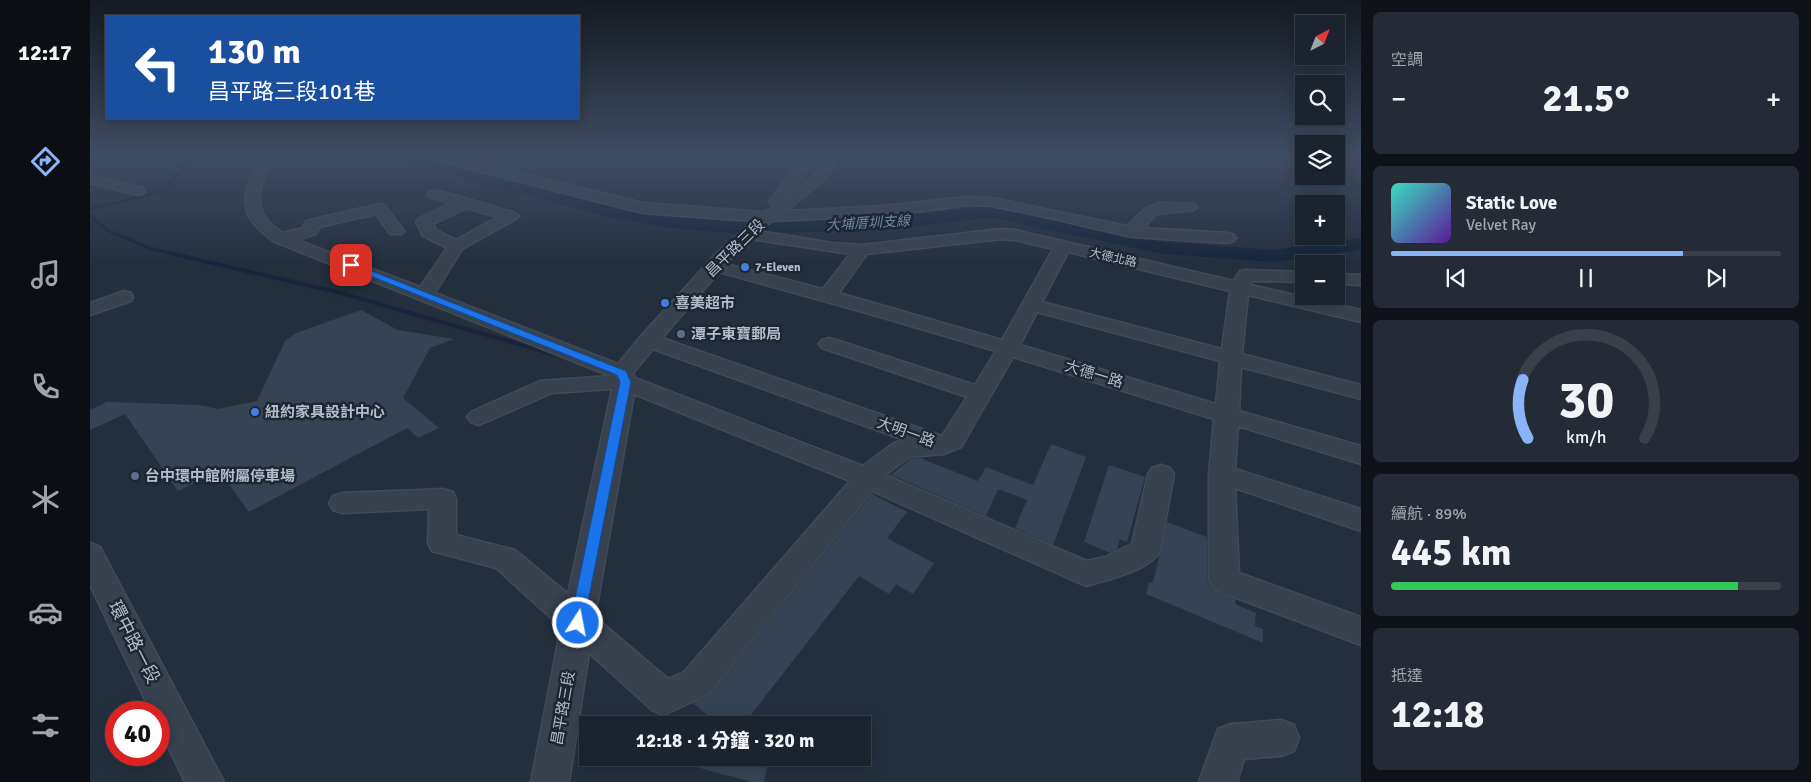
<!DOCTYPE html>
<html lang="zh-TW">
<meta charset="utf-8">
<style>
:root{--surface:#1b232e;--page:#242b36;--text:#f1f3f6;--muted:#a0a4aa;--line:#39404a;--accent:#8ab4f8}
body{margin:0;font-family:Signika,"Noto Sans TC",sans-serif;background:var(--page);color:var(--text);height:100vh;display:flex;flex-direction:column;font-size:19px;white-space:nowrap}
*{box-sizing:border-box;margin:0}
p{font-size:16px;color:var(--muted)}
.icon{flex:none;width:28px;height:28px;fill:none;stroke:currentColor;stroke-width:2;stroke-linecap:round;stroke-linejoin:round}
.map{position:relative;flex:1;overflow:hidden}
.sheet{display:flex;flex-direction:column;gap:12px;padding:12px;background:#0f1319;width:450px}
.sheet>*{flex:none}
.hud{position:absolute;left:15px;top:15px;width:475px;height:105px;border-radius:0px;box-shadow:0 2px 12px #0003,0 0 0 1px var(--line);background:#1a4fa0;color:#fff;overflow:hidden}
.needle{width:32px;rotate:42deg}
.fabs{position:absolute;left:1205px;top:15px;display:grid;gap:10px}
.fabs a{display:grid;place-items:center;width:50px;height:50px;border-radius:0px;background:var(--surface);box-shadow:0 2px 12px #0003,0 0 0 1px var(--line);font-size:25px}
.speed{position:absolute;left:15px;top:701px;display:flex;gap:10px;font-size:25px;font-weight:700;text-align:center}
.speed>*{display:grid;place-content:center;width:65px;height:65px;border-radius:50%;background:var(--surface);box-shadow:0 2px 12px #0003,0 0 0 1px var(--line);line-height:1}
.speed .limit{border:8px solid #d22;background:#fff;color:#111}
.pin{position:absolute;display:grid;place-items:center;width:42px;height:42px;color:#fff;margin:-21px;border-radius:10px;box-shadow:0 2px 8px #0006}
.me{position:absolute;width:55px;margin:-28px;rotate:11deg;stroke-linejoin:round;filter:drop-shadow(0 0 4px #0008)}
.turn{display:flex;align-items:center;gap:18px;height:105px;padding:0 20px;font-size:22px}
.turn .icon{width:65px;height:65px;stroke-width:2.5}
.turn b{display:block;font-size:35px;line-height:42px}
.big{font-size:38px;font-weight:800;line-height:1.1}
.sheet .tile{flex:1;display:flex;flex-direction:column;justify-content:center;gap:8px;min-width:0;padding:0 18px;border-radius:8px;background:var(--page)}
.sheet .dial{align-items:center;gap:0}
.dial svg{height:130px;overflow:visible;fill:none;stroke:var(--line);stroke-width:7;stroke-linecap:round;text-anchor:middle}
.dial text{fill:var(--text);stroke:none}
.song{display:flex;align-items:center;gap:15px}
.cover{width:60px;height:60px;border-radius:8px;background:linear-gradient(135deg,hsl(170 70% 55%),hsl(270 70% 35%))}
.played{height:5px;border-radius:2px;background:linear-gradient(90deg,var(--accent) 75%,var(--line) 75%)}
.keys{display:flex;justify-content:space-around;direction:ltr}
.heat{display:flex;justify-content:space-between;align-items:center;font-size:28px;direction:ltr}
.charge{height:8px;border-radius:4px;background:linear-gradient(90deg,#34c759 89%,var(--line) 0)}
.trip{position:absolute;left:489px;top:716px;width:292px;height:50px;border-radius:0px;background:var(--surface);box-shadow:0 2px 12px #0003,0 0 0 1px var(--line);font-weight:800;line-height:50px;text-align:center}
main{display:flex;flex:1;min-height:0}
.dock{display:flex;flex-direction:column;width:90px;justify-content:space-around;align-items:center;background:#0b0e12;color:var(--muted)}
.dock .icon{width:35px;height:35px}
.dock .current{color:var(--accent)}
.dock b{font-size:22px;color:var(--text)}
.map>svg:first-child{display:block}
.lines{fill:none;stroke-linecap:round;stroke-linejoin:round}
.stream-far2{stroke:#17263c;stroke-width:3}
.stream-far1{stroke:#17263c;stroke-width:4}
.stream{stroke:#17263c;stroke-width:5}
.river{fill:#17263c;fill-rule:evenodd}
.building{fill:#364354}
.minor-casing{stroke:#414a57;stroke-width:3}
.minor{fill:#38414e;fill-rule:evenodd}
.route{fill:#1a73e8;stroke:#114b97}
.shop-dot{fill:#3f7fe0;stroke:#1d2633;stroke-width:2}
.service-dot{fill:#5c6f8a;stroke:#1d2633;stroke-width:2}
.labels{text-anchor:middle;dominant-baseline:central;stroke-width:5;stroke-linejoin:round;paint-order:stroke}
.far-street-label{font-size:12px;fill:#b4bcc9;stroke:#1d2633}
.far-poi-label{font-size:12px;font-weight:bold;fill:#b4bcc9;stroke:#1d2633;text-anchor:start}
.far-water-label{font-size:14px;font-style:italic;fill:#6d86a8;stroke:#1d2633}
.street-label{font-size:15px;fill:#b4bcc9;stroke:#1d2633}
.poi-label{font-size:15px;font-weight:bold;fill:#b4bcc9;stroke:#1d2633;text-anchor:start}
.near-street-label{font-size:18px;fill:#b4bcc9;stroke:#1d2633}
</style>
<main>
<nav class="dock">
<b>12:17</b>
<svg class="icon current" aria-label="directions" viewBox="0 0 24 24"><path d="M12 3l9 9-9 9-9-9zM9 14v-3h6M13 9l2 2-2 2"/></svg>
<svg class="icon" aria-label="music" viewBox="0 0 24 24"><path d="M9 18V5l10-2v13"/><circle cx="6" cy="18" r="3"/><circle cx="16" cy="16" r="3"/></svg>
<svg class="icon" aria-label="phone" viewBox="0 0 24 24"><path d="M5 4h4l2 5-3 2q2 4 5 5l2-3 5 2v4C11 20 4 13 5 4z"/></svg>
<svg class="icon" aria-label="climate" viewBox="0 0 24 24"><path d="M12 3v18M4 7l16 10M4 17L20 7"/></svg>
<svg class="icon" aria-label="car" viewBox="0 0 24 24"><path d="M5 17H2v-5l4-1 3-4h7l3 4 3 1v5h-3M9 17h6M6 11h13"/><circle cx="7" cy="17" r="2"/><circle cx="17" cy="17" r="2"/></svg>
<svg class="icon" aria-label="filters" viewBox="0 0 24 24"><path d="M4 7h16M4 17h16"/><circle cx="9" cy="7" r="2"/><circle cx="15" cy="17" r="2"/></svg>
</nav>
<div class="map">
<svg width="1271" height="782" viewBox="0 0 1271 782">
<rect width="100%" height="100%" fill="#242f3e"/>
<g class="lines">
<g class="stream-far2">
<polyline points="0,209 74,191 98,162 97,155"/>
<polyline points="0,215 17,230 59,248 88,255"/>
</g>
<polyline class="stream-far1" points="83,254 251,293 470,356"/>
<polyline class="stream" points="659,422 733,451"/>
<polygon class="river" points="311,155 335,155 404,176 531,209 580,216 639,221 787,219 888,207 909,207 1073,242 1184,250 1271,238 1271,250 1184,262 1073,254 909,219 888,219 787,231 639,233 580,228 522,218 393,184 313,158"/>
</g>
<g class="building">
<polygon points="271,310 308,330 364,339 340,348 313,398 349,428 328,438 317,428 159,512 129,471 88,491 35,414 0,430 0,410 17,402 109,405 128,409 167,401 195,341 206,333"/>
<polygon points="961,444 996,457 963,545 925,528 937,500 908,489 896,516 801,475 820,459 830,458 888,481 896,467 943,485"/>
<polygon points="1019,465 1055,477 1037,542 1030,539 1027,549 1020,553 994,542"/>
<polygon points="782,494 817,512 797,538 844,563 823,594 806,584 799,594 769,576 653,725 629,725 603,703 619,695"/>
<polygon points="1077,522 1117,537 1117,580 1121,590 1145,599 1145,604 1166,613 1165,626 1173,629 1173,643 1056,594 1059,582 1063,583"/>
<polygon points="587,758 679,758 674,782 662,782 587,762"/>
</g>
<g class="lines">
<g class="minor-casing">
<g id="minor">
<path d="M 171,155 L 183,155 C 170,188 157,211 193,233 L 213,228 L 216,221 L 290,204 L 295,206 L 314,231 L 312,234 L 300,234 L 286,214 L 229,227 L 226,234 L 207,240 L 330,287 L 357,248 L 333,236 L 326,222 L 328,219 L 361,203 L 340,197 L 338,194 L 340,191 L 350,191 L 426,213 L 429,216 L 426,219 L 372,249 L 345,293 L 528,364 L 551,336 L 625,255 L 663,221 L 553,213 L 336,158 L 335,155 L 356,155 L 553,203 L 675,212 L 684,206 L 679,202 L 708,163 L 720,155 L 734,155 L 718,169 L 698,196 L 723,175 L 739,155 L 751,155 L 733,181 L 696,211 L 794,206 L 878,197 L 902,198 L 1037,226 L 1056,208 L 1070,203 L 1104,204 L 1107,207 L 1104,210 L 1066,214 L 1054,228 L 1138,233 L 1144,235 L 1146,238 L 1144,241 L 1138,243 L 1041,237 L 960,218 L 902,206 L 878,205 L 794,216 L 682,221 L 669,231 L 742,243 L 772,245 L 911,229 L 925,230 L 1144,281 L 1150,271 L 1156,270 L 1214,272 L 1214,282 L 1162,281 L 1161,285 L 1271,310 L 1271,322 L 1158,295 L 1152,354 L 1271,385 L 1271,399 L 1151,367 L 1149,411 L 1271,446 L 1271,464 L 1148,426 L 1145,469 L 1271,509 L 1271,531 L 1145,488 L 1149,573 L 1271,617 L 1271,645 L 1123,589 L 1119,580 L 1119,474 L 1124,419 L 923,357 L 871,447 L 854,454 L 819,457 L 795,475 L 997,561 L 1015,557 L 1042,544 L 1058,474 L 1062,468 L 1071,465 L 1080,468 L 1084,474 L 1070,551 C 1059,571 1017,580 996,586 L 782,491 L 618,694 L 574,715 L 562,710 L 499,653 L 479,782 L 441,782 L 471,627 L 406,568 L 342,551 L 338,543 L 339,509 L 253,513 L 243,510 L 239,503 L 243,496 L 253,493 L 353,489 L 363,492 L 366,499 L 366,535 L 425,550 L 478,594 L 522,389 L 462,393 L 389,425 L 381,422 L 377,417 L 381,412 L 450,381 L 520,376 L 185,242 C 144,214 152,196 171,155 ZM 376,208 L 408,217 L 366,240 L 346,230 L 343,224 ZM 660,239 L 760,254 L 733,289 L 636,264 ZM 911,239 L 925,240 L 963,249 L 912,340 L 749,293 L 777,254 ZM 978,252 L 1140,291 L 1132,349 L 952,302 ZM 629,272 L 780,314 L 906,351 L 885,385 L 746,340 L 739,338 L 732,340 L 729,344 L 732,348 L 877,397 L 852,436 L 572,338 ZM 947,312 L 1130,361 L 1126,404 L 930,345 ZM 563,349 L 814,440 L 804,443 L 773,466 L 545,378 L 543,373 ZM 544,394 L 760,481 L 594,672 L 578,679 L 505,617 Z"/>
<polygon points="0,175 53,188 55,191 53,194 48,195 0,183"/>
<polygon points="1246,274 1271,275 1271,285 1246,284"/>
<polygon points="34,291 41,293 43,297 41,301 0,315 0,303"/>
<polygon points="0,543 10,547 134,782 95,782 69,728 69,712 61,712 0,585"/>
<polygon points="1191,720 1204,725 1209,738 1204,751 1191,756 1154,759 1147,782 1109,782 1128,729 1141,724"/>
</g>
</g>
<use href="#minor" class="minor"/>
</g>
<linearGradient id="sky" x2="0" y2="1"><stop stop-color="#141a22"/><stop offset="0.59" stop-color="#3f4d63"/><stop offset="1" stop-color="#3f4d63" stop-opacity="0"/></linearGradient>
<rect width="1271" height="264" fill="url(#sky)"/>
<polygon class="route" points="261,263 536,371 541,382 493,628 488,630 482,628 480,623 530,382 527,375 258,267 257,265"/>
<g class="shop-dot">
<circle cx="655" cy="267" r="5"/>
<circle cx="575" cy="303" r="5"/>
<circle cx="165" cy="412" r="5"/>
</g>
<g class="service-dot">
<circle cx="591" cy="334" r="5"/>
<circle cx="45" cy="476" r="5"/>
</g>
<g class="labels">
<g class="far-street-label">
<text transform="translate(1023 258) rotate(13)">大德北路</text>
</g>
<g class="far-poi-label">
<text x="665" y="267">7-Eleven</text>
</g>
<g class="far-water-label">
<text transform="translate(778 223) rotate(-3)">大埔厝圳支線</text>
</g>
<g class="street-label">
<text transform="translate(645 248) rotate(-44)">昌平路三段</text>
<text transform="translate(1004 374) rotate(17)">大德一路</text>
<text transform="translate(816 432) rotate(20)">大明一路</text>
<text transform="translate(473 708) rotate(-80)">昌平路三段</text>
</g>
<g class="poi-label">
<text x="585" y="303">喜美超市</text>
<text x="601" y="334">潭子東寶郵局</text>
<text x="175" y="412">紐約家具設計中心</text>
<text x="55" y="476">台中環中館附屬停車場</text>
</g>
<g class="near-street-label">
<text transform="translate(44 642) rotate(63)">環中路一段</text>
</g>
</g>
</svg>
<div class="fabs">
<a><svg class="needle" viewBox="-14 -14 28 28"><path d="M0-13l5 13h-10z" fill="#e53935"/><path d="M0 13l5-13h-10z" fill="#a0a4aa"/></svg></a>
<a><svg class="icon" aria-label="search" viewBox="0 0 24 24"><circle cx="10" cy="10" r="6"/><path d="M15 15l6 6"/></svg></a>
<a><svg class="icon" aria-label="layers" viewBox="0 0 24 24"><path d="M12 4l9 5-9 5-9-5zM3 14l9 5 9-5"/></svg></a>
<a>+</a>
<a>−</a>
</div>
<div class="speed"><div class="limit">40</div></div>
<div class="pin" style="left:261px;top:265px;background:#d93025"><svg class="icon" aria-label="arrive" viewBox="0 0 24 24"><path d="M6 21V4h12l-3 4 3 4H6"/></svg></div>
<svg class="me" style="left:488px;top:623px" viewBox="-20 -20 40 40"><circle r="17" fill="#1a73e8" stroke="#fff" stroke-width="3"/><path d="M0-11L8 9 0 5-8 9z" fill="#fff"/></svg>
<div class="trip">12:18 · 1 分鐘 · 320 m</div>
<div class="hud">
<div class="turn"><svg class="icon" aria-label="left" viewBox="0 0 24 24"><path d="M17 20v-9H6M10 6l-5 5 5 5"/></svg><div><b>130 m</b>昌平路三段101巷</div></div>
</div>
</div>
<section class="sheet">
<div class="tile"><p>空調</p>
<div class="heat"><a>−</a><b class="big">21.5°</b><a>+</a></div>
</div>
<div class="tile">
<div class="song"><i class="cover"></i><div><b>Static Love</b><p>Velvet Ray</p></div></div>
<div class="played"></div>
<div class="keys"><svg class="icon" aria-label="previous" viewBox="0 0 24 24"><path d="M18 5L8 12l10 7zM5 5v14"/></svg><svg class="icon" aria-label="pause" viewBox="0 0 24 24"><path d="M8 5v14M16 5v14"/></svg><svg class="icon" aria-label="next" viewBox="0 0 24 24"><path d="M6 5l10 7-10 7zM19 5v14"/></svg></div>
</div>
<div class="tile dial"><svg viewBox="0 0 100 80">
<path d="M14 69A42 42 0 1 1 86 69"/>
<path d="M14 69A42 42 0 0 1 11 33" stroke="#8ab4f8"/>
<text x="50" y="56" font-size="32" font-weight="700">30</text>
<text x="50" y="72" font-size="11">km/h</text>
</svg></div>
<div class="tile"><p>續航 · 89%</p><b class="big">445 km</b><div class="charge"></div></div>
<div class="tile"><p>抵達</p><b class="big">12:18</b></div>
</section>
</main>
